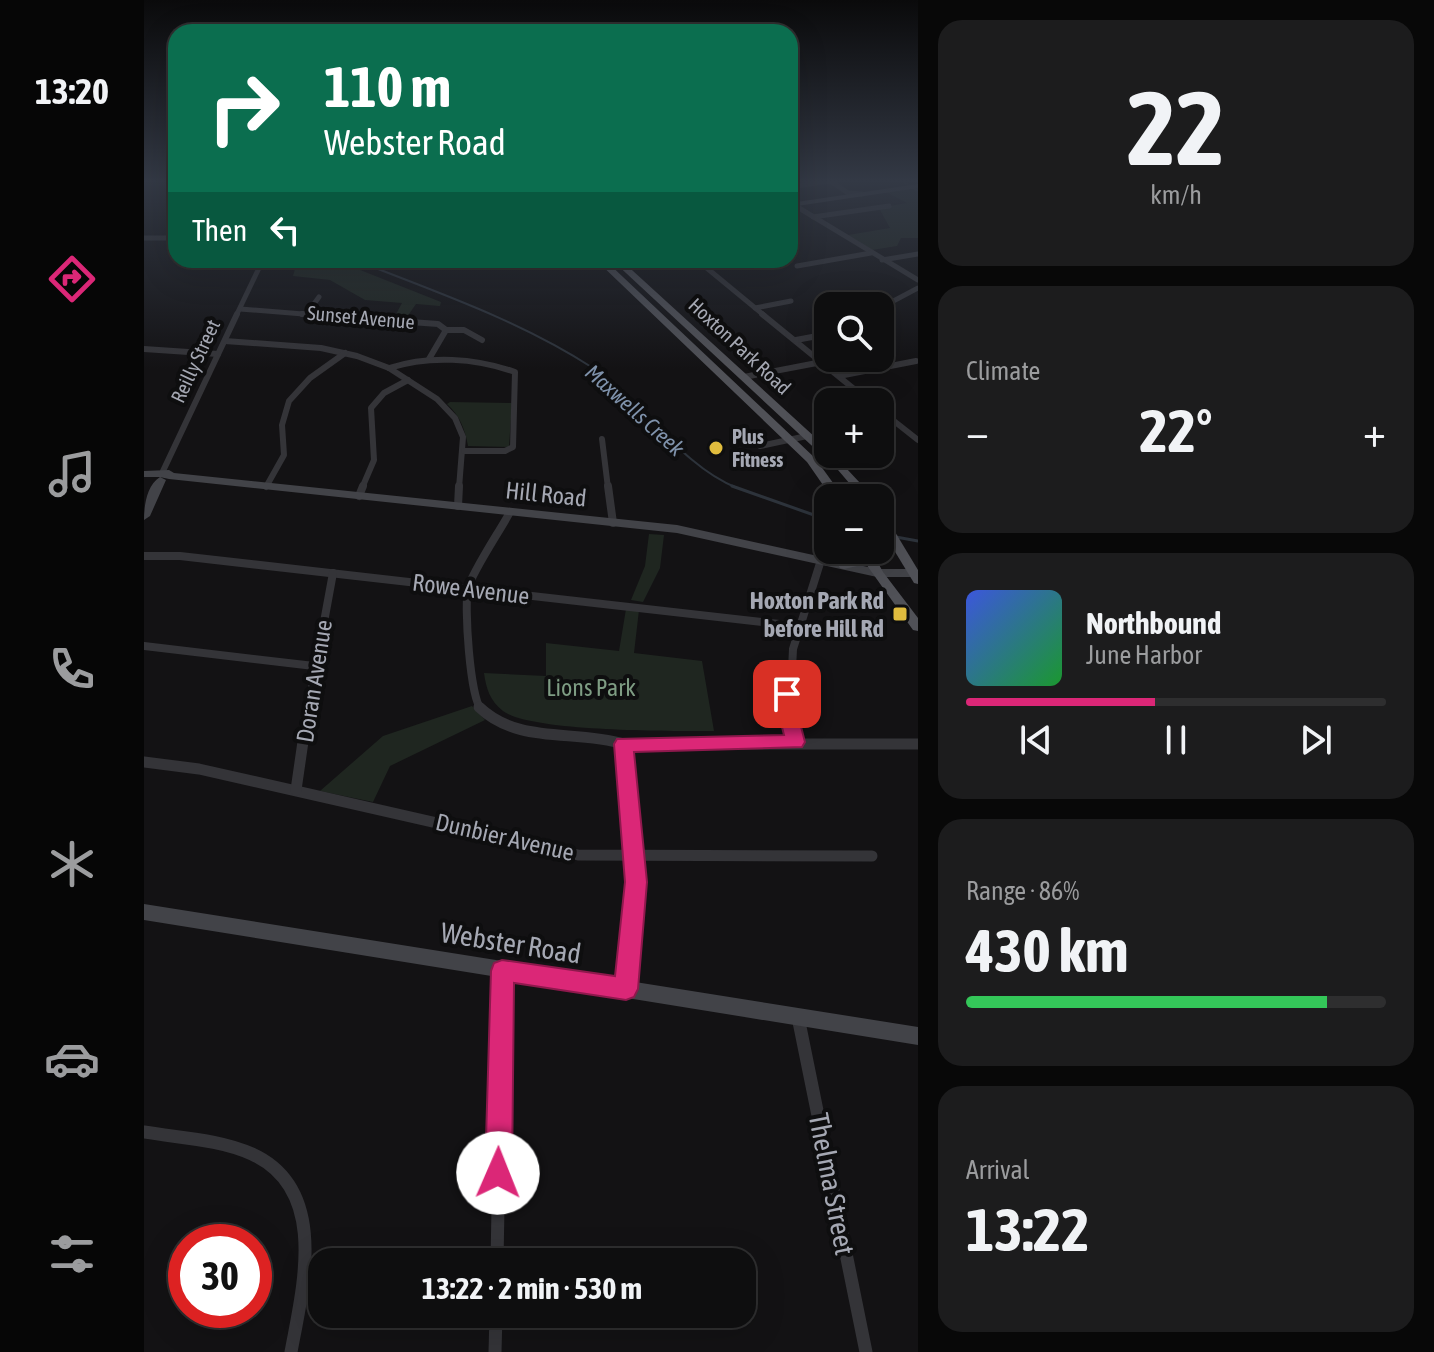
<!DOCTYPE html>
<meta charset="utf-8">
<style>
:root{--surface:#0e0e0f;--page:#1c1c1d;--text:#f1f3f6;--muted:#9b9c9e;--line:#2e2e2f;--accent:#db2777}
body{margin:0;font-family:"Asap Condensed",sans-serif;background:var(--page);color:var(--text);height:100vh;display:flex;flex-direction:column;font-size:30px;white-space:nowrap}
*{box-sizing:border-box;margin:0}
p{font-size:26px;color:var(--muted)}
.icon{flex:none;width:44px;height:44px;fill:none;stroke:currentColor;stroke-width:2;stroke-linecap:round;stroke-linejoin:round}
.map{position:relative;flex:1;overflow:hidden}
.sheet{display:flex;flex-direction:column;gap:20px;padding:20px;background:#080808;width:516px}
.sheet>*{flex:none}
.banner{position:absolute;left:24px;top:24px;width:630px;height:244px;border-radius:24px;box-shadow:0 8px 32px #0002,0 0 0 2px var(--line);background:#0b6e4f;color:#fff;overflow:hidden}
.controls{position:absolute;left:670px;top:292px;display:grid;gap:16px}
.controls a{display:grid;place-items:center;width:80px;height:80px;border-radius:16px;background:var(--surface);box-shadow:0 8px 32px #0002,0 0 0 2px var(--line);font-size:40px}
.speed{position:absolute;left:24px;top:1224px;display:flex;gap:16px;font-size:40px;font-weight:700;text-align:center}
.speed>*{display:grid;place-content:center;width:104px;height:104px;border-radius:50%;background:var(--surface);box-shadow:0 8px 32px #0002,0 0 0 2px var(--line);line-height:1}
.speed .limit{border:12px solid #d22;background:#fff;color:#111}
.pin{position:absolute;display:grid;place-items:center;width:68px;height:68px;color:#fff;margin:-34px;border-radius:16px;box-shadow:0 4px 12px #0006}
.me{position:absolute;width:88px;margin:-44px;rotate:1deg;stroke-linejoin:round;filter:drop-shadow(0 0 6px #0008)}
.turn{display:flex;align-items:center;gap:28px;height:168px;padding:0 24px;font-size:36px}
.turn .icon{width:104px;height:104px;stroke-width:2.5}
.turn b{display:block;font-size:56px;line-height:68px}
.then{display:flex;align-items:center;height:76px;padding:0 24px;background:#0003;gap:16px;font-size:30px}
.big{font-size:60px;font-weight:700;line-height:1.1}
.sheet .card{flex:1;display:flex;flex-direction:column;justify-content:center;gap:12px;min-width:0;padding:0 28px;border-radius:24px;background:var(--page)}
.sheet .dial{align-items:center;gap:0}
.dial b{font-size:104px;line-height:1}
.song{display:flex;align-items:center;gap:24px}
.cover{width:96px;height:96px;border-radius:12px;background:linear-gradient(135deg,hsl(230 70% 55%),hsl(130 70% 35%))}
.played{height:8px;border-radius:4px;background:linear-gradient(90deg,var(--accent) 45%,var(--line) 45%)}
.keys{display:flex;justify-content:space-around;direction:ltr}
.heat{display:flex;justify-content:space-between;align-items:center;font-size:44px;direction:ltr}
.charge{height:12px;border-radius:6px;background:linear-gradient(90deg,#34c759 86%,var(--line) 0)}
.trip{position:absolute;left:164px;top:1248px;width:448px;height:80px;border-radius:24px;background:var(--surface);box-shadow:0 8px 32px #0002,0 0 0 2px var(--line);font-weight:700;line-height:80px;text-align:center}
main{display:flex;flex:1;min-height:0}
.menu{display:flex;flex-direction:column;width:144px;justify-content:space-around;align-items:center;background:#060606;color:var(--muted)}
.menu .icon{width:56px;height:56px}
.menu .active{color:var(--accent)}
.menu b{font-size:36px;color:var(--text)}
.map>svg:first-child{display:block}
.green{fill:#1f2620}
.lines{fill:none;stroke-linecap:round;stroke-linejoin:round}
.stream-far1{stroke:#2d333b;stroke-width:2}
.stream{stroke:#2d333b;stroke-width:3}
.street-far4{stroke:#343438;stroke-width:5}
.street-far3{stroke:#343438;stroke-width:6}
.street-far2{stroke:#343438;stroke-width:8}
.street-far1{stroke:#343438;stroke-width:11}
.street{stroke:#343438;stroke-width:13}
.secondary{fill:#424348;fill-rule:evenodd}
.primary{fill:#505157;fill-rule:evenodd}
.route{fill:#db2777;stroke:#8e194d;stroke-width:2}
.poi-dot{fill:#e0bc3e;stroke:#0e0e0f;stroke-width:3}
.labels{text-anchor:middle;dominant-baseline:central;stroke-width:8;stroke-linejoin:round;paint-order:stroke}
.far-street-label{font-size:20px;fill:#a5a8b3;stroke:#0e0e0f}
.far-poi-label{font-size:20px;font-weight:bold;fill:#a5a8b3;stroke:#0e0e0f;text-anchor:start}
.far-water-label{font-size:22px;font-style:italic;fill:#7f92ab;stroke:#0e0e0f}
.street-label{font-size:24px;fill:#a5a8b3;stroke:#0e0e0f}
.poi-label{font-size:24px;font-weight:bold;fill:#a5a8b3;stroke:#0e0e0f;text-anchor:end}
.park-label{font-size:24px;fill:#7e9c83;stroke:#0e0e0f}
.near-street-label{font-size:28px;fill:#a5a8b3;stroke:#0e0e0f}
</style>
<main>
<nav class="menu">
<b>13:20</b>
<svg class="icon active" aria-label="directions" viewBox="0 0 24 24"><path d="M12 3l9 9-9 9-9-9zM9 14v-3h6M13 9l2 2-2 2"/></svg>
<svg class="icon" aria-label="music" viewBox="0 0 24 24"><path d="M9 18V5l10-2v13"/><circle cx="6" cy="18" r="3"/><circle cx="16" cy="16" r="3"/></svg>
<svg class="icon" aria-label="phone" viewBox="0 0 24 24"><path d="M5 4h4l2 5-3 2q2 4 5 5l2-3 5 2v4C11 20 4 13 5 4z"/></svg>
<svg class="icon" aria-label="climate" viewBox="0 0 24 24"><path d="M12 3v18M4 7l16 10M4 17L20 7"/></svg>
<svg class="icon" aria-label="car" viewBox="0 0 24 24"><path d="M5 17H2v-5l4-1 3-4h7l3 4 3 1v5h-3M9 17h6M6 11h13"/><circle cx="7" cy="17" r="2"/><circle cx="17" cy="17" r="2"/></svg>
<svg class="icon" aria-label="filters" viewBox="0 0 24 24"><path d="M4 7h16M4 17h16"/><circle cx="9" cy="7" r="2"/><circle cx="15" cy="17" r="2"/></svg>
</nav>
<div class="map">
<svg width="774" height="1352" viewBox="0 0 774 1352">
<rect width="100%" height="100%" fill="#131214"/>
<g class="green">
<polygon points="774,187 774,238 757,238 753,246 728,250 704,235 746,228 735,208 763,203 742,192"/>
<polygon points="111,260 191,260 297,302 296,306 272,304 263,317 251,316 258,303 221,300 186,280 149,276 152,265 108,265"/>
<path d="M 306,402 L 368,403 L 365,447 L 324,446 C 321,429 316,416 303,404 Z"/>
<polygon points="505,534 520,535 516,568 499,602 487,600 501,566"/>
<path d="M 482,609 L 495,610 L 490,653 L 558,661 L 570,731 C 529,731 387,732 359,711 C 346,701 342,688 340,673 L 402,676 L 402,643 L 475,651 Z"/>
<polygon points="328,706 341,720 246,766 229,802 176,791 239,736"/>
</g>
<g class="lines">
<g class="stream-far1">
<polyline points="756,180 774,191"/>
<path d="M 211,260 C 292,292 375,320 449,368 C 501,402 534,464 593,488"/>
</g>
<g class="stream">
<polyline points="588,486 684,520"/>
<polyline points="752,537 774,541"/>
</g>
<g class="street-far4">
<polyline points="685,180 704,193 718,194"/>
<polyline points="646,187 685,181"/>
<polyline points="650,205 774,280"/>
<polyline points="669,217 745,206"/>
<polyline points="0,238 32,238"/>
<polyline points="553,260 621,316"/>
<polyline points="738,260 774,254"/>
<polyline points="653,266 727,253"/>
<polyline points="740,306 774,288"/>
<polyline points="611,308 647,301"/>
<polyline points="96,309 184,316"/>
<polyline points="164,312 175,297"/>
<polyline points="92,316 116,266"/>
</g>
<g class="street-far3">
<polyline points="158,314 294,324 302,330 285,359"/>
<polyline points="618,314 726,402"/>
<polyline points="302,330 320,330 338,340"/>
<polyline points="652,340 684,334"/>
<polyline points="81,341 177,348 213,356 245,368 293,399 311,418 319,437 315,488"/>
<polyline points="0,349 74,354"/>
<path d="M 245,368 C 286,355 331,358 371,372 L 369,447 L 361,451 L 320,451"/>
<polyline points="695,376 772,361"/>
<polyline points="600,377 678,362"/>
<polyline points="736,410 774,440"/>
<polyline points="458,439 464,488"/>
<polyline points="616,446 663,436"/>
<polyline points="19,471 93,314"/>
<polyline points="122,487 140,455 138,425 145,401 166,378 201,353"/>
<polyline points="218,488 230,460 227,408 240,393 264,380"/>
</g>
<g class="street-far2">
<polyline points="464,486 469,523"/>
<polyline points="215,496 219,486"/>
<polyline points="314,506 315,486"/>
<polyline points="0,556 36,556 653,626"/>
<polyline points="0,646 170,666"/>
<polyline points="164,709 189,573"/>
<path d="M 337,709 C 326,698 320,605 324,588 C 328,572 357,529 366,512"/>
<polyline points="646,709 649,649 677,560"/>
</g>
<g class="street-far1">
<path d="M 335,707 C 375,745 429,729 480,744 L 774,744"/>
<polyline points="646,707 652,742"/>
<polyline points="480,744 492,882 482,989"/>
<polyline points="0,762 55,769 434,855 728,856"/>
<polyline points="152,790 164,707"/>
<polyline points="358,992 358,971"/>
</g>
<g class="street">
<polyline points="654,1017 722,1352"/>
<path d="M 0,1132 C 35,1138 75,1139 108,1154 C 185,1189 159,1287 147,1352"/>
<polyline points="353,1262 358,990"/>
<polyline points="351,1352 352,1314"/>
</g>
<g class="secondary">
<polygon points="774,184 774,188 646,207 646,203"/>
<path d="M 25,470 L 30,473 L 533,525 L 733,569 L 769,569 L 773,570 L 774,575 L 769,577 L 733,577 L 533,533 L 25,479 L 16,477 L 22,480 L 6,516 L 0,520 C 0,505 3,485 16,477 L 0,477 L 0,471 Z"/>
<polygon points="0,904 774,1027 774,1045 0,920"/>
</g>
<g class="primary">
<polygon points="452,260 461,260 671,458 700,498 688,498 663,462"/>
<polygon points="468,260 477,260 684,449 684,454 689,454 730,498 718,498 694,470"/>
<polygon points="736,513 742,517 774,570 774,584 770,583 736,527"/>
<polygon points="715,550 727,550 739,572 774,618 774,631 769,630 722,564 700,569 696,568 694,565 696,562 713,559 717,554"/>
</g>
</g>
<linearGradient id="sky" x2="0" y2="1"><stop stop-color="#0a0a0b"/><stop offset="0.49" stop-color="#333945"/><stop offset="1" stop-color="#333945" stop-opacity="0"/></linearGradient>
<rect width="774" height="369" fill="url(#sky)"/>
<polygon class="route" points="643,687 652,694 653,711 661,742 658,747 490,752 503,882 494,989 490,997 482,1000 370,983 368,1173 364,1183 354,1187 345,1183 341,1173 347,971 350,963 358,960 471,976 481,882 470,744 473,739 640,735 634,711 634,694"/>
<g class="poi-dot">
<circle cx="572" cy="448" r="8"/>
<rect x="748" y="606" width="16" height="16" rx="4"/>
</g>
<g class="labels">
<g class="far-street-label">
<text transform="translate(217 317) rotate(5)">Sunset Avenue</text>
<text transform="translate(596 346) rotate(43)">Hoxton Park Road</text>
<text transform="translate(51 361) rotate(-65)">Reilly Street</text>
</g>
<g class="far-poi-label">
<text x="588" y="436">Plus<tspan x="588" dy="23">Fitness</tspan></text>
</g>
<g class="far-water-label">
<text transform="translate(491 410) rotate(42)">Maxwells Creek</text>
</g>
<g class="street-label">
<text transform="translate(402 494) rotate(6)">Hill Road</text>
<text transform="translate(327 589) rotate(7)">Rowe Avenue</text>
<text transform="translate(170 681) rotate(-81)">Doran Avenue</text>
<text transform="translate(361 837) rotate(13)">Dunbier Avenue</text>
</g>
<g class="poi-label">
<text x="740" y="600">Hoxton Park Rd<tspan x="740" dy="28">before Hill Rd</tspan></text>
</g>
<g class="park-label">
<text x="447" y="687">Lions Park</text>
</g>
<g class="near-street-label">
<text transform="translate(367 943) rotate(9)">Webster Road</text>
<text transform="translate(688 1184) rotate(79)">Thelma Street</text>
</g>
</g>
</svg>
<div class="controls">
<a><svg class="icon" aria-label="search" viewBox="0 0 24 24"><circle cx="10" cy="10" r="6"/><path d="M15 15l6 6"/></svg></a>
<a>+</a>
<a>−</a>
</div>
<div class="speed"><div class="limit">30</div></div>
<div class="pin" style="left:643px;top:694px;background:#d93025"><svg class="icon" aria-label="arrive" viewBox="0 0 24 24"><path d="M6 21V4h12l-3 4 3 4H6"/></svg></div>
<svg class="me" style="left:354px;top:1173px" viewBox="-20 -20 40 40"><circle r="19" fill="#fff"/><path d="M0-13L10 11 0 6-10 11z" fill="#db2777"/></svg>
<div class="trip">13:22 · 2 min · 530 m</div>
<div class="banner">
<div class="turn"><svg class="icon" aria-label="right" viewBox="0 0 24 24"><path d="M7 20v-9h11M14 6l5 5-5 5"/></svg><div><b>110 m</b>Webster Road</div></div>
<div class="then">Then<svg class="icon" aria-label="left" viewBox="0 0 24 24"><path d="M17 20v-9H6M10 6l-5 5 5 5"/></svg></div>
</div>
</div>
<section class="sheet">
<div class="card dial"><b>22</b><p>km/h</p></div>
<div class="card"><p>Climate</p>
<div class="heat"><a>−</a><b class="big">22°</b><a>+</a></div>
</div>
<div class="card">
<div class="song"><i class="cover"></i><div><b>Northbound</b><p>June Harbor</p></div></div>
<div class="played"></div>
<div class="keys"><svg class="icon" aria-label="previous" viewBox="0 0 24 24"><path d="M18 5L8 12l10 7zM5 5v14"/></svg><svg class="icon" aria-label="pause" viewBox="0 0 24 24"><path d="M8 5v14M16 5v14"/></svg><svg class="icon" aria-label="next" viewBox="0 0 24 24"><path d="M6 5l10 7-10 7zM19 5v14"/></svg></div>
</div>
<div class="card"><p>Range · 86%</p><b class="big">430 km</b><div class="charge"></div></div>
<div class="card"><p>Arrival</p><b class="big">13:22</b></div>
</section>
</main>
